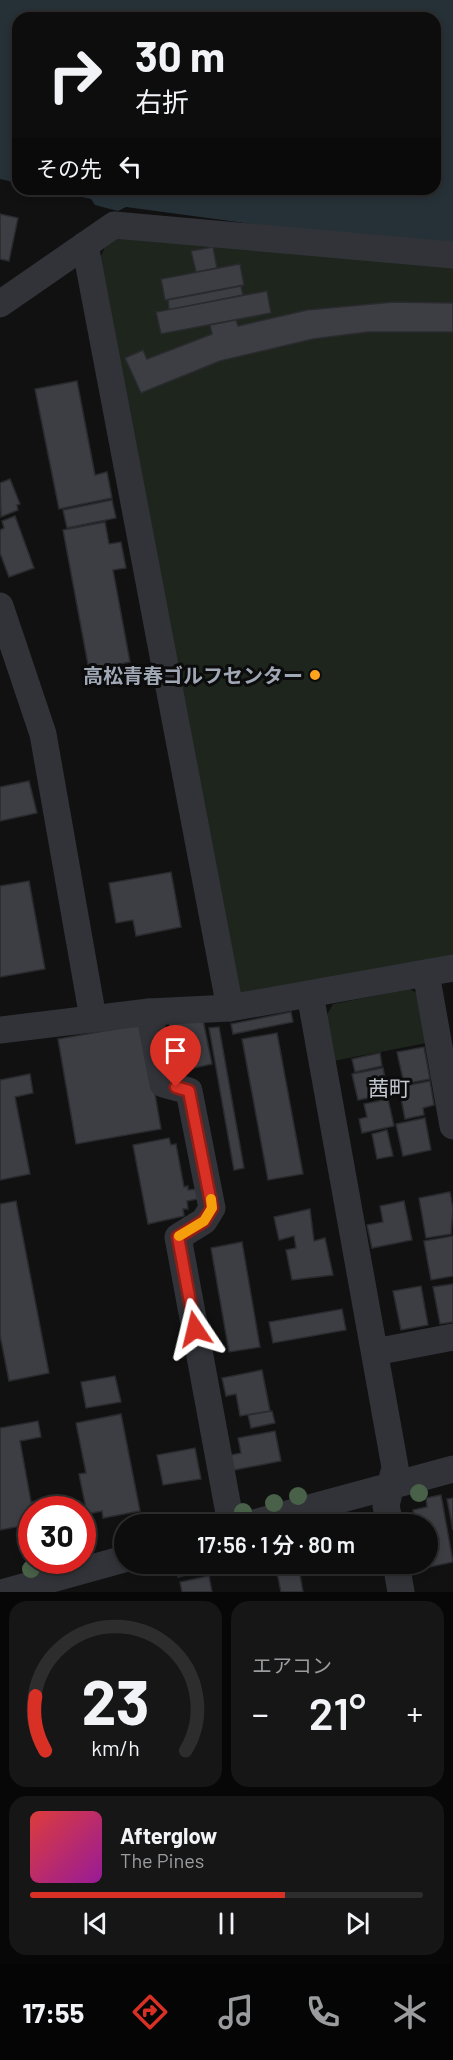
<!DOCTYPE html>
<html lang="ja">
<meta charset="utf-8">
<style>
:root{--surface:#0d0d0e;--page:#161617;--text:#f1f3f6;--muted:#9a9c9e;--line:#2d2d2e;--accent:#d93025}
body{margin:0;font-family:Barlow,"Noto Sans JP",sans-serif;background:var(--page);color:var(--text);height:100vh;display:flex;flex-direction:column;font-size:22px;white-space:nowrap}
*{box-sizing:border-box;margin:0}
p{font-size:20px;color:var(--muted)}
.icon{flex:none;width:33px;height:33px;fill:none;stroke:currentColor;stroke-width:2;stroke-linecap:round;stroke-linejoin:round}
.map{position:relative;height:1592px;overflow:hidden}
.details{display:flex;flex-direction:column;gap:9px;padding:9px;background:#070708;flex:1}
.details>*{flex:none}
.guide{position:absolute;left:12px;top:12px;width:429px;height:183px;border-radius:18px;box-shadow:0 3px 9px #0003,0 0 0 2px var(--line);background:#0d0d0e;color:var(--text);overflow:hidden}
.speed{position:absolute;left:18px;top:1496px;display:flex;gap:12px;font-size:30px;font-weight:700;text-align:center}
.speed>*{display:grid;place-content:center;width:78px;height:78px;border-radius:50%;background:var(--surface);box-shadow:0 3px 9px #0003,0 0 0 2px var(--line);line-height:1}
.speed .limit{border:9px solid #d22;background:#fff;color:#111}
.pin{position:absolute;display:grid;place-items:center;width:51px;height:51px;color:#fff;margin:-62px -26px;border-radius:50% 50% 50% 0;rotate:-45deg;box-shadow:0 0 6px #0007}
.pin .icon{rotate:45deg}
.me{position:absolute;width:66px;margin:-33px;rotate:350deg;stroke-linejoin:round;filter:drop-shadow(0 0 4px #0008)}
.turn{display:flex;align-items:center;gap:21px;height:126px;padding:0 24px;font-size:27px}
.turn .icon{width:78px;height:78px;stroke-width:2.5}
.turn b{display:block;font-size:42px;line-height:51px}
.then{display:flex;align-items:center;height:57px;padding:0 24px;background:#0003;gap:12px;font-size:22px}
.big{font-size:45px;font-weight:600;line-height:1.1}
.details .card{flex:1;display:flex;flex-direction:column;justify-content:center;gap:9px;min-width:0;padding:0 21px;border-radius:18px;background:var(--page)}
.details .dial{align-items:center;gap:0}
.dial svg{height:156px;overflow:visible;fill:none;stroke:var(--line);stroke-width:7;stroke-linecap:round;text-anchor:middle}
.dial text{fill:var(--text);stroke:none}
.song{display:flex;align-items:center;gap:18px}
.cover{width:72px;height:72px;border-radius:9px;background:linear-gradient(135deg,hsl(0 70% 55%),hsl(300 70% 35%))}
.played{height:6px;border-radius:3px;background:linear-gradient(90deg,var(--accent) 65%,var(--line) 65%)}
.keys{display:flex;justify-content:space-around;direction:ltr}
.heat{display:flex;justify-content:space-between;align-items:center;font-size:33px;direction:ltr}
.details .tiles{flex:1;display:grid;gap:9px;grid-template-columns:1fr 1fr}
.card:last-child{grid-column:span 2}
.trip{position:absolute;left:114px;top:1514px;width:324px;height:60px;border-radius:30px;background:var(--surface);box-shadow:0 3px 9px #0003,0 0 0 2px var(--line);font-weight:600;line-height:60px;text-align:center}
.dock{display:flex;height:96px;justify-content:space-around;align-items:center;background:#050506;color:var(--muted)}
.dock .icon{width:42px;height:42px}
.dock .on{color:var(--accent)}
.dock b{font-size:27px;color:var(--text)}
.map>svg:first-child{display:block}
.green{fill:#1d251d}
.water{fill:#263137}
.building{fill:#3d3e43;stroke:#2a2b2f;stroke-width:1.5}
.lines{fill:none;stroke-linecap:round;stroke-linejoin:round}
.minor{stroke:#313338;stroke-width:27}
.tree{fill:#496148}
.route-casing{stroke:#8d1f18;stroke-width:15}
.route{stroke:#d93025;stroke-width:10}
.slow{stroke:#f59e0b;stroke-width:10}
.poi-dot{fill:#ffa41c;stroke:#0c0c0d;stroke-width:2}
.labels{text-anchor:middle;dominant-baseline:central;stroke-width:6;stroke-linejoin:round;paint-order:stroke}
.poi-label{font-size:20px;font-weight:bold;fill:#a1a8b5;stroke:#0c0c0d;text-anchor:end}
.neighbourhood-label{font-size:21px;fill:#c2c7d0;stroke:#0c0c0d}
</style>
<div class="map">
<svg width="453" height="1592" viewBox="0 0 453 1592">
<rect width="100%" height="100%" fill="#111112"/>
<g class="green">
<polygon points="117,233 453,265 453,955 234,995 100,258 106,245"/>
<polygon points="410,989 423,997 432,1042 333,1061 324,1020 333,1004"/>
</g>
<polygon class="water" points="0,0 453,0 453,246 311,232 126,207 118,211 95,205 91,199 47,189 435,189 435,18 18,18 18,183 0,179"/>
<g class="building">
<polygon points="0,214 18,218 9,261 0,259"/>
<polygon points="213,247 217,268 196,272 191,251"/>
<polygon points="240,264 244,285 165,300 161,279"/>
<polygon points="241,286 243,295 169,310 168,300"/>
<polygon points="267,291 271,313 161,334 156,312"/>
<polygon points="393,302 453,303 453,332 368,332 313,339 220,361 141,393 125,358 143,350 147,359 212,334 210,325 236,320 238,326 307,310"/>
<polygon points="77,381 95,475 107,472 112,498 59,509 35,389"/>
<polygon points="10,479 20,504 17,505 18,510 1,517 0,483"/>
<polygon points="112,500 116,518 67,528 63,510"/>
<polygon points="15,516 34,568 9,577 0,553 0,530 4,528 2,521"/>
<polygon points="105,522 109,544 121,542 126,568 113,570 130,662 89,670 63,530"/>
<polygon points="29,781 37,813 0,821 0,787"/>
<polygon points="171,872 181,927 136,936 133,920 116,923 109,883"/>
<polygon points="29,881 45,969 0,977 0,886"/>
<polygon points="291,1012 293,1022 233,1034 231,1024"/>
<polygon points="202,1015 212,1064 185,1070 178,1037 172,1039 169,1022"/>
<polygon points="143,1024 161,1129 76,1144 58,1039"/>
<polygon points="219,1027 244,1168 234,1170 209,1028"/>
<polygon points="277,1033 303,1174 268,1180 242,1039"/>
<polygon points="424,1047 430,1079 404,1084 397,1052"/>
<polygon points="380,1053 382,1066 355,1072 352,1059"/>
<polygon points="383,1068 388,1094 358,1100 352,1074"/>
<polygon points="30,1074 33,1093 15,1097 30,1174 0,1180 0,1080"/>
<polygon points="430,1081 434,1105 423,1108 424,1115 405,1119 399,1087"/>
<polygon points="388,1099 394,1126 362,1133 359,1119 367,1117 364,1104"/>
<polygon points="425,1118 431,1150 403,1156 396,1124"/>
<polygon points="387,1130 393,1156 377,1159 372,1134"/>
<polygon points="169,1138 171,1145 176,1144 184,1187 188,1186 188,1190 197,1189 198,1199 187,1201 188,1209 183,1209 184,1216 148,1224 133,1145"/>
<polygon points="450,1192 453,1209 451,1234 426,1238 419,1198"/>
<polygon points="16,1201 49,1373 9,1381 0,1335 0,1204"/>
<polygon points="404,1201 412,1240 372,1248 367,1225 383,1222 380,1206"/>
<polygon points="310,1209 314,1241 325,1238 333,1275 292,1280 286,1250 296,1248 294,1236 279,1240 274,1217"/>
<polygon points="453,1236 453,1276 431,1280 424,1241"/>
<polygon points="242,1242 260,1347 229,1352 211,1248"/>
<polygon points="453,1284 453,1322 440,1324 433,1287"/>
<polygon points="421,1286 428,1325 401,1330 393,1291"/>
<polygon points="342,1309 346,1330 273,1343 269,1322"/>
<polygon points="262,1370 270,1411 240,1416 236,1394 226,1396 222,1378"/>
<polygon points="115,1376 121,1402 86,1408 81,1382"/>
<polygon points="272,1411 275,1423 251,1428 248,1415"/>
<polygon points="121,1414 140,1511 103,1518 102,1511 87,1514 79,1474 86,1473 76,1423"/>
<polygon points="38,1421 41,1437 20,1441 31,1502 53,1498 55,1509 32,1509 32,1524 0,1530 0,1428"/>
<polygon points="275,1431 281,1461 234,1470 231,1455 241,1453 238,1438"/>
<polygon points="195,1448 201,1479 163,1485 157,1455"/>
<polygon points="441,1495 453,1562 415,1570 414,1563 428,1563 428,1524 416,1524 413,1510 427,1507 426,1498"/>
<polygon points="453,1498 453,1530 447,1499"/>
<polygon points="198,1563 200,1571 178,1577 176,1568"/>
<polygon points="275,1563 298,1563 303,1592 281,1592"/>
<polygon points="209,1576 212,1592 182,1592 180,1582"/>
</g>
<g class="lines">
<g class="minor">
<polyline points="85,245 230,1008"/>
<polyline points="0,304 114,225 453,255"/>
<polyline points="0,606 43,734 93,1018"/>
<polyline points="426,973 453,1126"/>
<polyline points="310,994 395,1467 386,1506 390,1524"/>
<polyline points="149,1012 163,1084 189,1091 212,1208 204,1221 178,1237 231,1524"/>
<polyline points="0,1030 149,1012 230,1008 453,968"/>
<polyline points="375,1352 453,1337"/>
<polyline points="250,1524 453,1469"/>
<polyline points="396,1563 401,1592"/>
<polyline points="5,1592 124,1559"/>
</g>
</g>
<g class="tree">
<circle cx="419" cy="1493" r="9"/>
<circle cx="298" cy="1496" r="9"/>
<circle cx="274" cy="1503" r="9"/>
<circle cx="243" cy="1512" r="9"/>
<circle cx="31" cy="1569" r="9"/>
</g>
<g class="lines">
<g class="route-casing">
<polyline id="route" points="176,1087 189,1091 212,1208 204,1221 178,1237 195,1329"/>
</g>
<use href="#route" class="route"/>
<polyline class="slow" points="179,1236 204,1221 212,1208 211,1199"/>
</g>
<circle class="poi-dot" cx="315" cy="675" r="6"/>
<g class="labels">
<g class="poi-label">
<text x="303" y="675">高松青春ゴルフセンター</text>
</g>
<g class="neighbourhood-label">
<text x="389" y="1087">茜町</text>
</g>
</g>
</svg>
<div class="speed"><div class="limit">30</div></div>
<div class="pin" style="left:176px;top:1087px;background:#d93025"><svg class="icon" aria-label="arrive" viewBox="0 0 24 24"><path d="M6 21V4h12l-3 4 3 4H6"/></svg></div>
<svg class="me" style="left:195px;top:1329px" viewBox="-20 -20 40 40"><path d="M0-17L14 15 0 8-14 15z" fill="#d93025" stroke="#fff" stroke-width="4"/></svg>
<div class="trip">17:56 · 1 分 · 80 m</div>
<div class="guide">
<div class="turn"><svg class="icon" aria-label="right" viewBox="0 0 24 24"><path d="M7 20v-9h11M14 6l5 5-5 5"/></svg><div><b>30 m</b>右折</div></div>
<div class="then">その先<svg class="icon" aria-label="left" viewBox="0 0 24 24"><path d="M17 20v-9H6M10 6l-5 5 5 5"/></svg></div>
</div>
</div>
<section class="details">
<div class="tiles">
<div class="card dial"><svg viewBox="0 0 100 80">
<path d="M14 69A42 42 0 1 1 86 69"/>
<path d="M14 69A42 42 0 0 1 9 41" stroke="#d93025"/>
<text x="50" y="56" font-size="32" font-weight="700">23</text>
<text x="50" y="72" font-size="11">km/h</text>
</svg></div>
<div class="card"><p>エアコン</p>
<div class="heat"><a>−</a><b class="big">21°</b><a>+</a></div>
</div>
<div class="card">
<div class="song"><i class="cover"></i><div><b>Afterglow</b><p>The Pines</p></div></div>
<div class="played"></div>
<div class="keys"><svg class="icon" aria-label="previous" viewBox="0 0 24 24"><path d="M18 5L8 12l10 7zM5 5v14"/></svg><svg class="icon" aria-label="pause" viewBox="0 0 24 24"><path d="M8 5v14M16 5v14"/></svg><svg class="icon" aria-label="next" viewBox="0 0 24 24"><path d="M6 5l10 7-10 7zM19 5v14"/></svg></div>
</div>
</div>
</section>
<nav class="dock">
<b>17:55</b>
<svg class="icon on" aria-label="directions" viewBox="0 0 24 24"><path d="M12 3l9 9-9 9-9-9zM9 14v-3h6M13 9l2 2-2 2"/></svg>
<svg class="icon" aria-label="music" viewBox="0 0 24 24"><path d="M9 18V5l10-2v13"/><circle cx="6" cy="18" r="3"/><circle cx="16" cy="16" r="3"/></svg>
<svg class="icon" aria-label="phone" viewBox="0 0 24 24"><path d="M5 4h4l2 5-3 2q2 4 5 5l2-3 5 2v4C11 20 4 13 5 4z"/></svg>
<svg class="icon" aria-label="climate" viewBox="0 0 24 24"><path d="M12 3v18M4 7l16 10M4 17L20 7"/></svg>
</nav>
